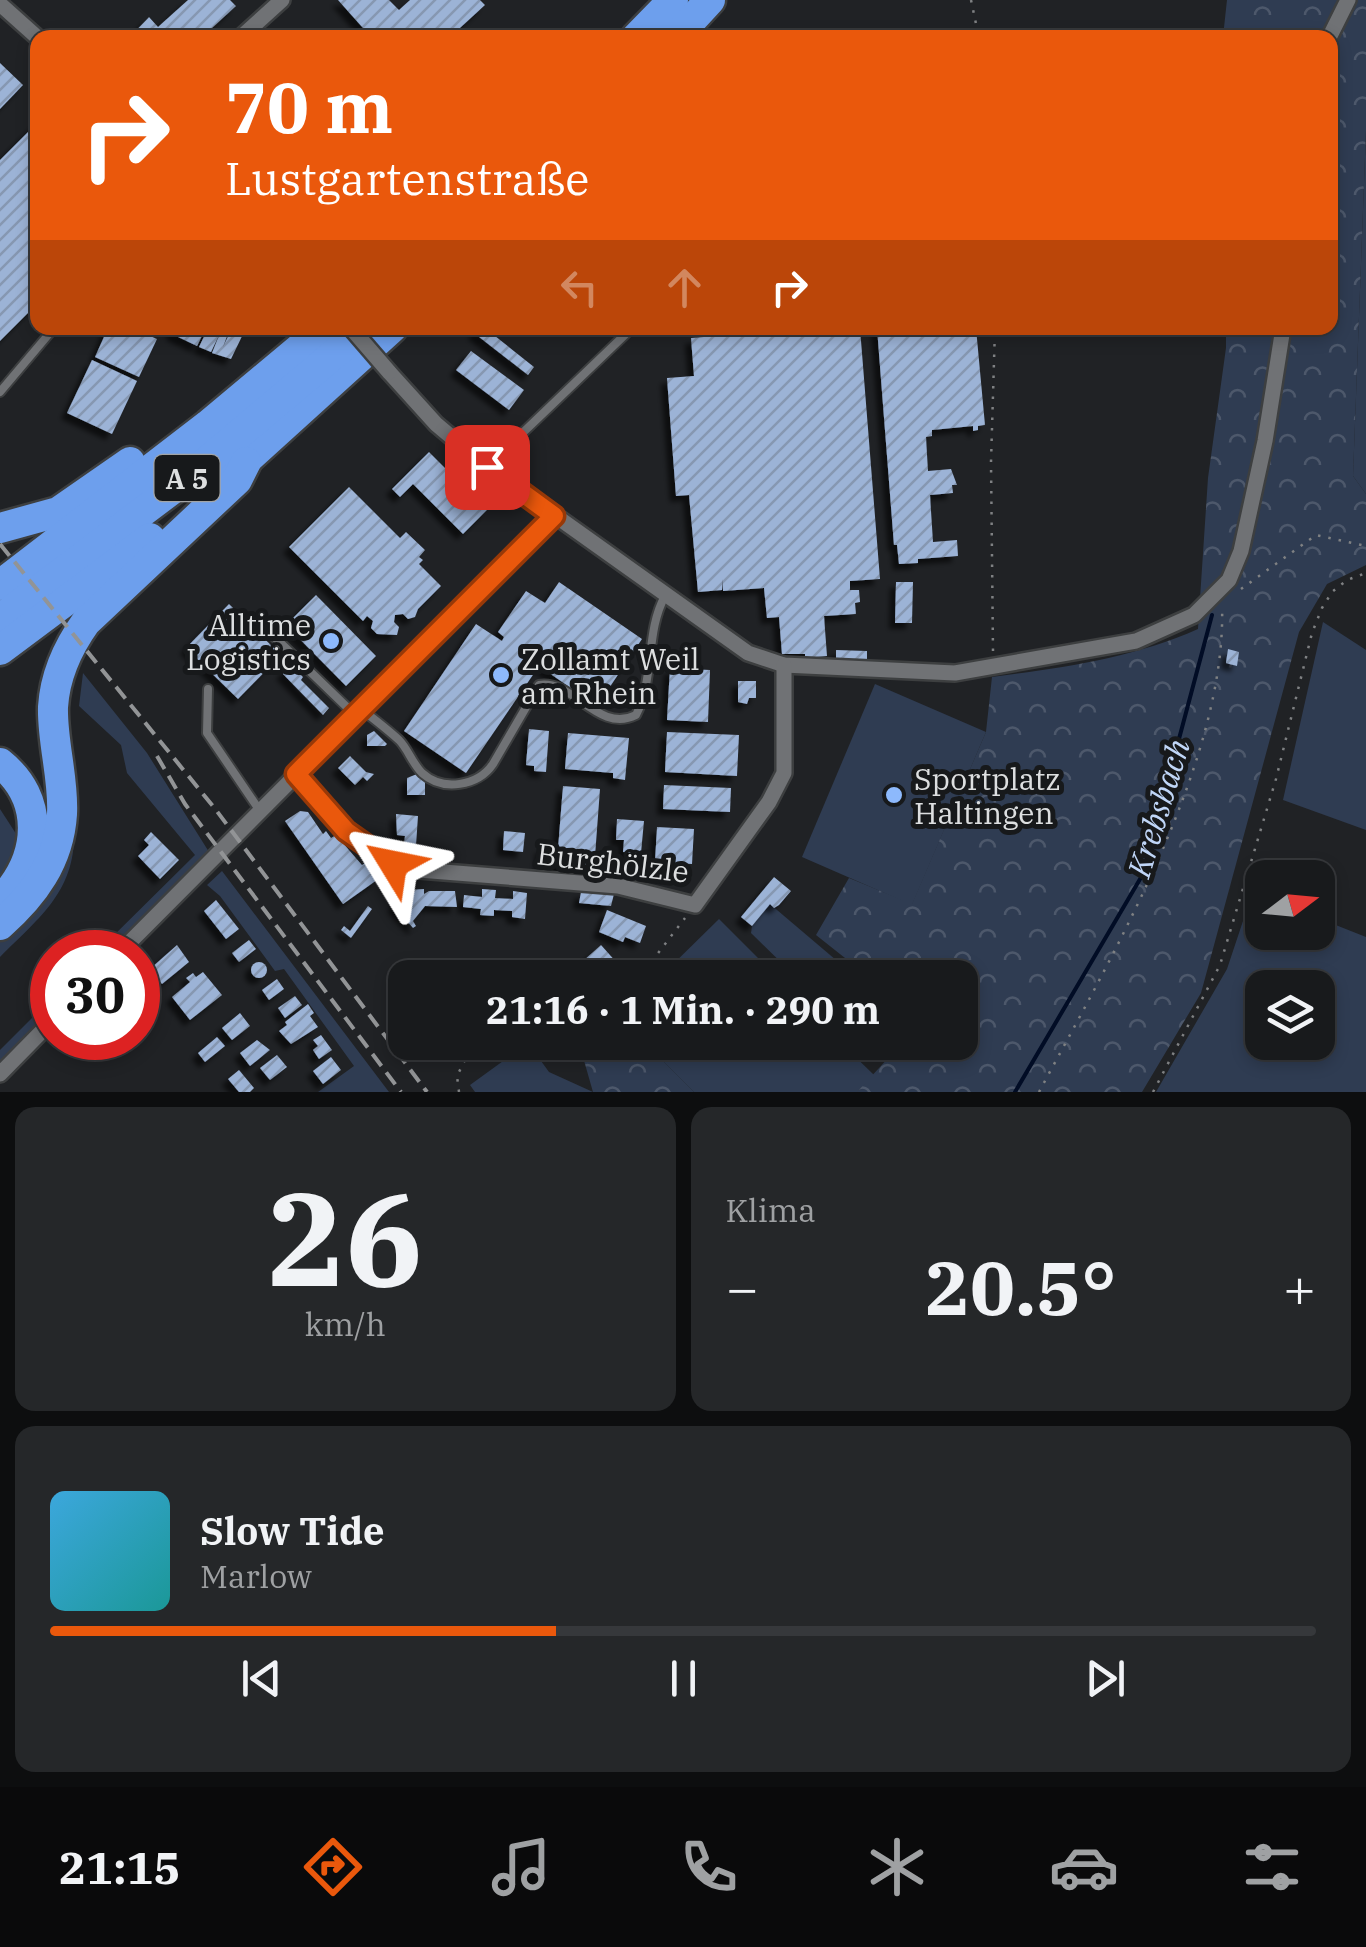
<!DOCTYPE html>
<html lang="de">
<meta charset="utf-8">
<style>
:root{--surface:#181a1c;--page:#252729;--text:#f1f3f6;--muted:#9fa1a3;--line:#36383b;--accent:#ea580c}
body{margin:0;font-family:"IBM Plex Serif",serif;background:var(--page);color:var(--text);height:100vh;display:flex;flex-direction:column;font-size:38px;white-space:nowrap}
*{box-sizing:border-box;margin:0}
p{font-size:32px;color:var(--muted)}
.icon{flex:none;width:55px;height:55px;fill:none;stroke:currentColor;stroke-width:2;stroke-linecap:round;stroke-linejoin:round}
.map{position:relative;height:1092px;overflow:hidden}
.sheet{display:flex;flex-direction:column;gap:15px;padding:15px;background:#0d0e0f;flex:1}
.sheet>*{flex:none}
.guide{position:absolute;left:30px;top:30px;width:1308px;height:305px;border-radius:20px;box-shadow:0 5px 15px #0003,0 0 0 2px var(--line);background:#ea580c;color:#fff;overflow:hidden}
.needle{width:65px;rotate:74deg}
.tools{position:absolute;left:1245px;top:860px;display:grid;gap:20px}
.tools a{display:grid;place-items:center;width:90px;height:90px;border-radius:20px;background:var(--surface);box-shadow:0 5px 15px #0003,0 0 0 2px var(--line);font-size:50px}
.speed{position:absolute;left:30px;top:930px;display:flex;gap:20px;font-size:50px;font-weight:700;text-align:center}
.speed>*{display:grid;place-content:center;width:130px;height:130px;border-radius:50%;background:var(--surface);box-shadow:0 5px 15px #0003,0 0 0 2px var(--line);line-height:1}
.speed .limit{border:15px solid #d22;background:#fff;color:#111}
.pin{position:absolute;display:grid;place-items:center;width:85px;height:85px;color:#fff;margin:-42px;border-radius:20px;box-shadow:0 5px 15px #0006}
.me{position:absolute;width:110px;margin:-55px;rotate:305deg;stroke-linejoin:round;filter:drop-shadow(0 0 8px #0008)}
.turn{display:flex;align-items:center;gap:35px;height:210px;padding:0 30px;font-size:45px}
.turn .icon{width:130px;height:130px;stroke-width:2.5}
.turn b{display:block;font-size:70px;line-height:85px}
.lanes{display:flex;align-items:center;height:95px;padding:0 30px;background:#0003;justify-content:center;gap:50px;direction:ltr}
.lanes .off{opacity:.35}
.big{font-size:75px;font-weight:700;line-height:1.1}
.sheet .card{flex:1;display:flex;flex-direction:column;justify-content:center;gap:15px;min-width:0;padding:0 35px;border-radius:20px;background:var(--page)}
.sheet .dial{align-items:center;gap:0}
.dial b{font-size:130px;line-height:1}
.song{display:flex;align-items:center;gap:30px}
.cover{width:120px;height:120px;border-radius:15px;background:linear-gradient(135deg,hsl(200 70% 55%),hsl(180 70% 35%))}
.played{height:10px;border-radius:5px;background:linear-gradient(90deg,var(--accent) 40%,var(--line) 40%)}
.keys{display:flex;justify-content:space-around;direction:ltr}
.heat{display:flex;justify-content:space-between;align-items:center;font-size:55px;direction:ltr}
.sheet .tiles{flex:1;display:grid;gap:15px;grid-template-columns:1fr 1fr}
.card:last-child{grid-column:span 2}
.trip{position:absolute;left:388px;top:960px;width:590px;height:100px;border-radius:20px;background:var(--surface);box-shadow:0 5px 15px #0003,0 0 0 2px var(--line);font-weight:700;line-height:100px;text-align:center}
.menu{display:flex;height:160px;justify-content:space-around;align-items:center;background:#0a0a0b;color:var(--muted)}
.menu .icon{width:70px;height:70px}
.menu .current{color:var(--accent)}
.menu b{font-size:45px;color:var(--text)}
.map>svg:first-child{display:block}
.green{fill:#2f3c52;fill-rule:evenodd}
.forest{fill:url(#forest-crowns)}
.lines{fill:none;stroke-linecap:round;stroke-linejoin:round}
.stream{stroke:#010c25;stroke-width:4}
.building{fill:url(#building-hatch);filter:url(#shadow)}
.lane-casing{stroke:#3d3f40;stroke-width:12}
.street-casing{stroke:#3d3f40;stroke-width:20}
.highway-casing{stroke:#3d3f40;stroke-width:35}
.path{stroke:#7f8183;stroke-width:2.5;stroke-dasharray:2.5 8;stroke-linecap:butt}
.lane{stroke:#707275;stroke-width:8}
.street{stroke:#707275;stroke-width:15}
.highway{stroke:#6d9fed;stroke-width:30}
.rail{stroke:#929496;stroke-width:4;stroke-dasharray:15 8;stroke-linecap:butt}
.street-bridge-casing{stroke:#3d3f40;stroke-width:20;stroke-linecap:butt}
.street-bridge{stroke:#707275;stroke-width:15}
.route-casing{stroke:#983908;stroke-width:25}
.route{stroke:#ea580c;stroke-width:18}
.poi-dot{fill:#8db9fc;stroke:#17191b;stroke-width:4}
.labels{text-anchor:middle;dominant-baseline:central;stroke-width:10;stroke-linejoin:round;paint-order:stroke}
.shield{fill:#17191b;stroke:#a2a4a5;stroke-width:2.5}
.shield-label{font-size:28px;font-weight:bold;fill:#dddfe0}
.poi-label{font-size:30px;fill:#dddfe0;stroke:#17191b;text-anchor:start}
.street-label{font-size:30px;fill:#dddfe0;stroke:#17191b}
.water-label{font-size:32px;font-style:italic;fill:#c0d6f7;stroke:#17191b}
</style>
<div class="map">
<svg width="1366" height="1092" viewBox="0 0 1366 1092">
<defs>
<pattern id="forest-crowns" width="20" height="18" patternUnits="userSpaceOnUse" patternTransform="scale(2.5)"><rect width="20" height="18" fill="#2f3c52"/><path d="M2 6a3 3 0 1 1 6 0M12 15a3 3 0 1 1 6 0" fill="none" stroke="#4d586b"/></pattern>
<pattern id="building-hatch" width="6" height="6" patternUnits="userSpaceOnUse" patternTransform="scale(2.5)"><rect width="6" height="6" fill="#9cb3d6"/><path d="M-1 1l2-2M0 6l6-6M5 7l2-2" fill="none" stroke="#8697b1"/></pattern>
<filter id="shadow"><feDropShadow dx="-6" dy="6" stdDeviation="2.5" flood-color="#0009"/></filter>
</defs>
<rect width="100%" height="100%" fill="#202225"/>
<g class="green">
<polygon points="1366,130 1366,494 1353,476"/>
<polygon points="1323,622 1366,650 1366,830 1283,800"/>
<polygon points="83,673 147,753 209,852 109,952 97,952 195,855 127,773 121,745 79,706"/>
<polygon points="875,684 986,732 912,905 802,857"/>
<polygon points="0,809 22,843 0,883"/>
<path d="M 74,827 C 77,890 41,916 0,957 L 0,939 Z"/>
<polygon points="222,871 389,1092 318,1092 354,1066 284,969 275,971 220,896 207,885"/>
<path d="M 1252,894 L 1262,898 L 1262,932 L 1318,932 L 1318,918 L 1366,937 L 1366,1092 L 1156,1092 L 1227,969 ZM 1262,988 L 1318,988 L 1318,1042 L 1262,1042 Z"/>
<polygon points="770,904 856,977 796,977 751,933 752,926"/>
<polygon points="719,919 777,977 660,977"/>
<polygon points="52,998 52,1010 0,1064 0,1050"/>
<polygon points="528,1043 549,1072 593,1092 475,1092 470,1085"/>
<polygon points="645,1043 841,1043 874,1075 857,1092 694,1092"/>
</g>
<g class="forest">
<path d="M 1227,0 L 1366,0 L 1366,130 L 1353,476 L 1366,494 L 1366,565 L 1327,584 L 1299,632 L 1201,993 L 1142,1092 L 857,1092 L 902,1043 L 960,1042 L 960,978 L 869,977 L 816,935 L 849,878 L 912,904 L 986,732 L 992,677 C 1062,668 1133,658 1198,629 L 1208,478 L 1226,348 L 1226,328 L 1330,328 L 1330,38 L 1223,37 Z"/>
<polygon points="579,1043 645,1043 694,1092 593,1092"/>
</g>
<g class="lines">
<polyline class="stream" points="1015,1092 1143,874 1212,615"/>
</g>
<g class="building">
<polygon points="188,0 230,0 236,6 201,38 129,38 149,17 158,27"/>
<polygon points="338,0 389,0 399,10 410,0 480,0 485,5 449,38 372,38"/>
<polygon points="0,63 23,85 0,109"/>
<polygon points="38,122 38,258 34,262 38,266 38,303 0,341 0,160"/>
<polygon points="108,328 132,328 157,339 139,377 95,357"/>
<polygon points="171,328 206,328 197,346 174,335"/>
<polygon points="208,328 230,328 223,347 232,328 246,328 231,359 212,353 220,333 211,352 199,347"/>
<polygon points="478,328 485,328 534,367 528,375 474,333"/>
<polygon points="730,328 860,328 880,579 850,581 850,590 859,590 860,602 855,603 856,614 824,616 827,656 805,658 805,654 782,654 779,617 767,618 764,588 723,591 723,579 722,590 698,592 689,495 676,496 667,378 694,376 691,338 730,335"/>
<polygon points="877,328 976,328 985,425 978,426 978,430 973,431 973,426 932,430 932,436 926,437 928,471 951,469 957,485 952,485 953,493 930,495 933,542 957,540 958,556 918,559 918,563 899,564 897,545 894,545"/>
<polygon points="471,351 524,390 509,410 456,370"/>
<polygon points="92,360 137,381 112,434 67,413"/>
<polygon points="429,452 487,510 463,534 413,484 400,497 392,489"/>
<polygon points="349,487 400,538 406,532 425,550 419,557 423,560 419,564 441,586 418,609 415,617 408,619 403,614 395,615 394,622 399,627 397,635 377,634 371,628 373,621 367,616 363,621 289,547"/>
<polygon points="559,582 642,639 597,706 539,666 466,773 404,731 476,624 502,641 504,637 498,632 526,591 545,603"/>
<polygon points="896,582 913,582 912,623 895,623"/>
<polygon points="316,595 376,656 346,686 286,625"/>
<polygon points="229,604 281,655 238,699 186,648"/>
<polygon points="1228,649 1239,652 1237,666 1226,663"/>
<polygon points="836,650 867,651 867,660 836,659"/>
<polygon points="291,665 303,677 301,680 329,708 323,715 282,673"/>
<polygon points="670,668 710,670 708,722 667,720"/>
<polygon points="738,681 756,681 756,698 749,698 747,704 738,702"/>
<polygon points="529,729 549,731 546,772 534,771 534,766 526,765"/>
<polygon points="374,731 387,744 385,746 367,746 367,735"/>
<polygon points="667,732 739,735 737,776 665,772"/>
<polygon points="568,733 629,738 625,780 613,778 613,773 565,769"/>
<polygon points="350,756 366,772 374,774 367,781 363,777 355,785 338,768"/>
<polygon points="417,774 425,782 425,795 407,795 407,778"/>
<polygon points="664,785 731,788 730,812 663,809"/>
<polygon points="563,786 600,789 594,870 540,865 541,847 558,849"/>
<polygon points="300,811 308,812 323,834 326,831 331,838 336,835 362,865 365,863 377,880 343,904 285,821"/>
<polygon points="396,814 418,816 416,846 404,844 405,836 397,835"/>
<polygon points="617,819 644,821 641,853 623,852 624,840 616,840"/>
<polygon points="657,827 694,829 692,864 655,862"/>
<polygon points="504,831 525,833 523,852 503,850"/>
<polygon points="151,832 179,860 160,879 138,856 149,845 144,840"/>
<polygon points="774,877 791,891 779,905 774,908 770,904 752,926 741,917"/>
<polygon points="424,889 424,894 429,891 455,891 457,907 425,906 413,921 416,926 413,928 394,906 405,890"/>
<polygon points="482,889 496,890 495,898 513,899 513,891 527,893 525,919 512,917 512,911 494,910 494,916 480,915 481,909 463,907 464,895 482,897"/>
<polygon points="581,892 614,894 611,906 579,903"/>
<polygon points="216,900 239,929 226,939 204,911"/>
<polygon points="368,906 372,909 351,938 341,930 344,926 350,931"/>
<polygon points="607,910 646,926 640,943 625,937 623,942 599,932"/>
<polygon points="249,940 256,949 239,962 232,953"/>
<polygon points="177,945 189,962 162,984 150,969"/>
<polygon points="601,945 618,964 603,978 596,978 582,962"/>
<circle cx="259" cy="970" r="8"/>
<polygon points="203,972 222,995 190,1020 172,997 190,982 186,978 193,973 196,977"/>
<polygon points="277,979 284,989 269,1000 262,990"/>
<polygon points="295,996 302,1005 285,1018 278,1008"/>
<polygon points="308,1004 314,1013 310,1016 318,1027 291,1044 279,1031 287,1025 285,1022"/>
<polygon points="240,1013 250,1026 232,1040 222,1028"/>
<polygon points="321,1035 332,1050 319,1059 313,1050 318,1046 313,1040"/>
<polygon points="217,1037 225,1046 205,1062 198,1053"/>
<polygon points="257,1040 270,1050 250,1066 240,1053"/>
<polygon points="277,1055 287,1067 270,1080 260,1068"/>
<polygon points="331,1057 341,1070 323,1084 313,1071"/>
<polygon points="239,1070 254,1088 250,1092 239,1092 228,1079"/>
</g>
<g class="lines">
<g class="lane-casing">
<g id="lane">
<polyline points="0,392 54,328"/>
<polyline points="487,467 632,328"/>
<polyline points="264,627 354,714"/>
<polyline points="208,689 207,733 260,811"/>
<path d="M 361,709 C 374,719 387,729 399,740 C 408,749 412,763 422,773 C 443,792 478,786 493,764 L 539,685 C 573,679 598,734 636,715 C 655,679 645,632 665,596"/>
</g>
</g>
<g class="street-casing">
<g id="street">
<polyline points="0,4 38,38"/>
<polyline points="240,38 282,0"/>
<polyline points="1329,38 1348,0"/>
<polyline points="389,372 436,424 487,467 748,653 784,665 955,673 1136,641 1194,615 1229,580 1241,551 1265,441 1283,328"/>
<path d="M 296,774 C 332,814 365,857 419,870 L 618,886 L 695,905 L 769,802 L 784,773 L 784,665"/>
<polyline points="120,952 554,516"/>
<polyline points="0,1074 52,1021"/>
</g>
</g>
<g class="highway-casing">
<g id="highway">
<polyline points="636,38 673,0"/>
<polyline points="675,38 710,0"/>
<polyline points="233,472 392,328"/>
<polyline points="0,528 58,512 130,462"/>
<polyline points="0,585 208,425 324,328"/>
<polyline points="0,619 186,479 346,344"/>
<polyline points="0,650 150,538"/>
<path d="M 0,763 C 45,799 41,855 5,896"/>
<path d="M 0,925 C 34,895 59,861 62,814 C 64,779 52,742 53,707 C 55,675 68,647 86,622 L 237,480 L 246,462"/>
</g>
</g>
<g class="path">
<polyline points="971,0 979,38"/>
<polyline points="1241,589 1316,535 1366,546"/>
<polyline points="993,651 991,462 995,328"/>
<polyline points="639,978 685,918"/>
<polyline points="459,1092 457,1076 465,1060 509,1042"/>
<path d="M 1039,1092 C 1111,958 1227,761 1222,606"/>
<polyline points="1153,1092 1220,965 1276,779 1312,633 1322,608 1332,592 1347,580 1366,573"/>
</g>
<use href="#lane" class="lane"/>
<use href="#street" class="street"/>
<use href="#highway" class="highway"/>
<g class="rail">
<polyline points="0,544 216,810 427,1092"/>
<polyline points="157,756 185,804 401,1092"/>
</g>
<g class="street-bridge-casing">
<polyline id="street-bridge" points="351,328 389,372"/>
</g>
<use href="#street-bridge" class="street-bridge"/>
</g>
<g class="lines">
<g class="route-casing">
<polyline id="route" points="393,864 346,831 296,774 554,516 487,467"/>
</g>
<use href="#route" class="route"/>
</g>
<g class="poi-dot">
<circle cx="331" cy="641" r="10"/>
<circle cx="501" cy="675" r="10"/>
<circle cx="894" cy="795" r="10"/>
</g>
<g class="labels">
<rect class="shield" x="154.5" y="455" width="65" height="46" rx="8"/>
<g class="shield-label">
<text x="187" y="478">A 5</text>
</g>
<g class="poi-label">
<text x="311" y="624" text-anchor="end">Alltime<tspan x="311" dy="34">Logistics</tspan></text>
<text x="521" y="658">Zollamt Weil<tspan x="521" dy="34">am Rhein</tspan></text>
<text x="914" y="778">Sportplatz<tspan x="914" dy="34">Haltingen</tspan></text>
</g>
<g class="street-label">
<text transform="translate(613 862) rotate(7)">Burghölzle</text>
</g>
<g class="water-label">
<text transform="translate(1158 808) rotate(-73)">Krebsbach</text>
</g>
</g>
</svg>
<div class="tools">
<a><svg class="needle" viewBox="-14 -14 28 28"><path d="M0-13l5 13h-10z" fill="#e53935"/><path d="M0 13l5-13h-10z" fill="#9fa1a3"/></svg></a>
<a><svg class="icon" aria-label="layers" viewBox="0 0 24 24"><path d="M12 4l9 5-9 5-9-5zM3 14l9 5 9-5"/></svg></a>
</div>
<div class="speed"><div class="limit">30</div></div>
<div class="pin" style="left:487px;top:467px;background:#d93025"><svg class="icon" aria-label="arrive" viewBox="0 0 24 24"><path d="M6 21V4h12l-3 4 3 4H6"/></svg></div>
<svg class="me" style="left:393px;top:864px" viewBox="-20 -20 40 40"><path d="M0-17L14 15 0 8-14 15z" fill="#ea580c" stroke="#fff" stroke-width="4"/></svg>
<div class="trip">21:16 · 1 Min. · 290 m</div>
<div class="guide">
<div class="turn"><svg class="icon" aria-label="right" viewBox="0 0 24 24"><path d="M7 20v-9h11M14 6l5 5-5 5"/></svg><div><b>70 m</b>Lustgartenstraße</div></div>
<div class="lanes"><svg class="icon off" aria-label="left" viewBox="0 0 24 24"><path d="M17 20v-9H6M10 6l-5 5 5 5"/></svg><svg class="icon off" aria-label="ahead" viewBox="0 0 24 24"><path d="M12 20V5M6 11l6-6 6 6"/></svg><svg class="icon" aria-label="right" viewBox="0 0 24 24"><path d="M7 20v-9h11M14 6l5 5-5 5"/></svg></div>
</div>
</div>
<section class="sheet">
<div class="tiles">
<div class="card dial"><b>26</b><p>km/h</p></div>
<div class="card"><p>Klima</p>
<div class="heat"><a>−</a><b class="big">20.5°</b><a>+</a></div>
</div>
<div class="card">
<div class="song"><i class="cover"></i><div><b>Slow Tide</b><p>Marlow</p></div></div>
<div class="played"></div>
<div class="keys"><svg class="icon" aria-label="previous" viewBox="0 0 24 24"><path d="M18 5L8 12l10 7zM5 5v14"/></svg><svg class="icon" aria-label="pause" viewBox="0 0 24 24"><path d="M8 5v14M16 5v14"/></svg><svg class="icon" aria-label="next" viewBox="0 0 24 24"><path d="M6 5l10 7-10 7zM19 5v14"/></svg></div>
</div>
</div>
</section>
<nav class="menu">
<b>21:15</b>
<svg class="icon current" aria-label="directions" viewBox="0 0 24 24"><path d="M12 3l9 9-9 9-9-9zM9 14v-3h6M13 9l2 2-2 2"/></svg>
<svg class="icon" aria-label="music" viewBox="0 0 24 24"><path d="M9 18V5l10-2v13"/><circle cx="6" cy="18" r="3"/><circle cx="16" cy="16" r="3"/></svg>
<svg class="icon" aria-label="phone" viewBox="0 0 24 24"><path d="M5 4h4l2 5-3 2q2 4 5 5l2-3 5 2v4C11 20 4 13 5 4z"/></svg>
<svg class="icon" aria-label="climate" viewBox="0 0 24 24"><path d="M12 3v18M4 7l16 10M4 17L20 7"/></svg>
<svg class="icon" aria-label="car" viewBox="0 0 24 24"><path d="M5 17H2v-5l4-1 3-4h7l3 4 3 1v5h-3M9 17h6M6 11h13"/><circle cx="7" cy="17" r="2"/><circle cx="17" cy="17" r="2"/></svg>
<svg class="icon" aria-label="filters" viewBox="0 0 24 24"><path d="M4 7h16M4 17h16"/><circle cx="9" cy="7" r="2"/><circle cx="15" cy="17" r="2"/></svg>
</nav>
